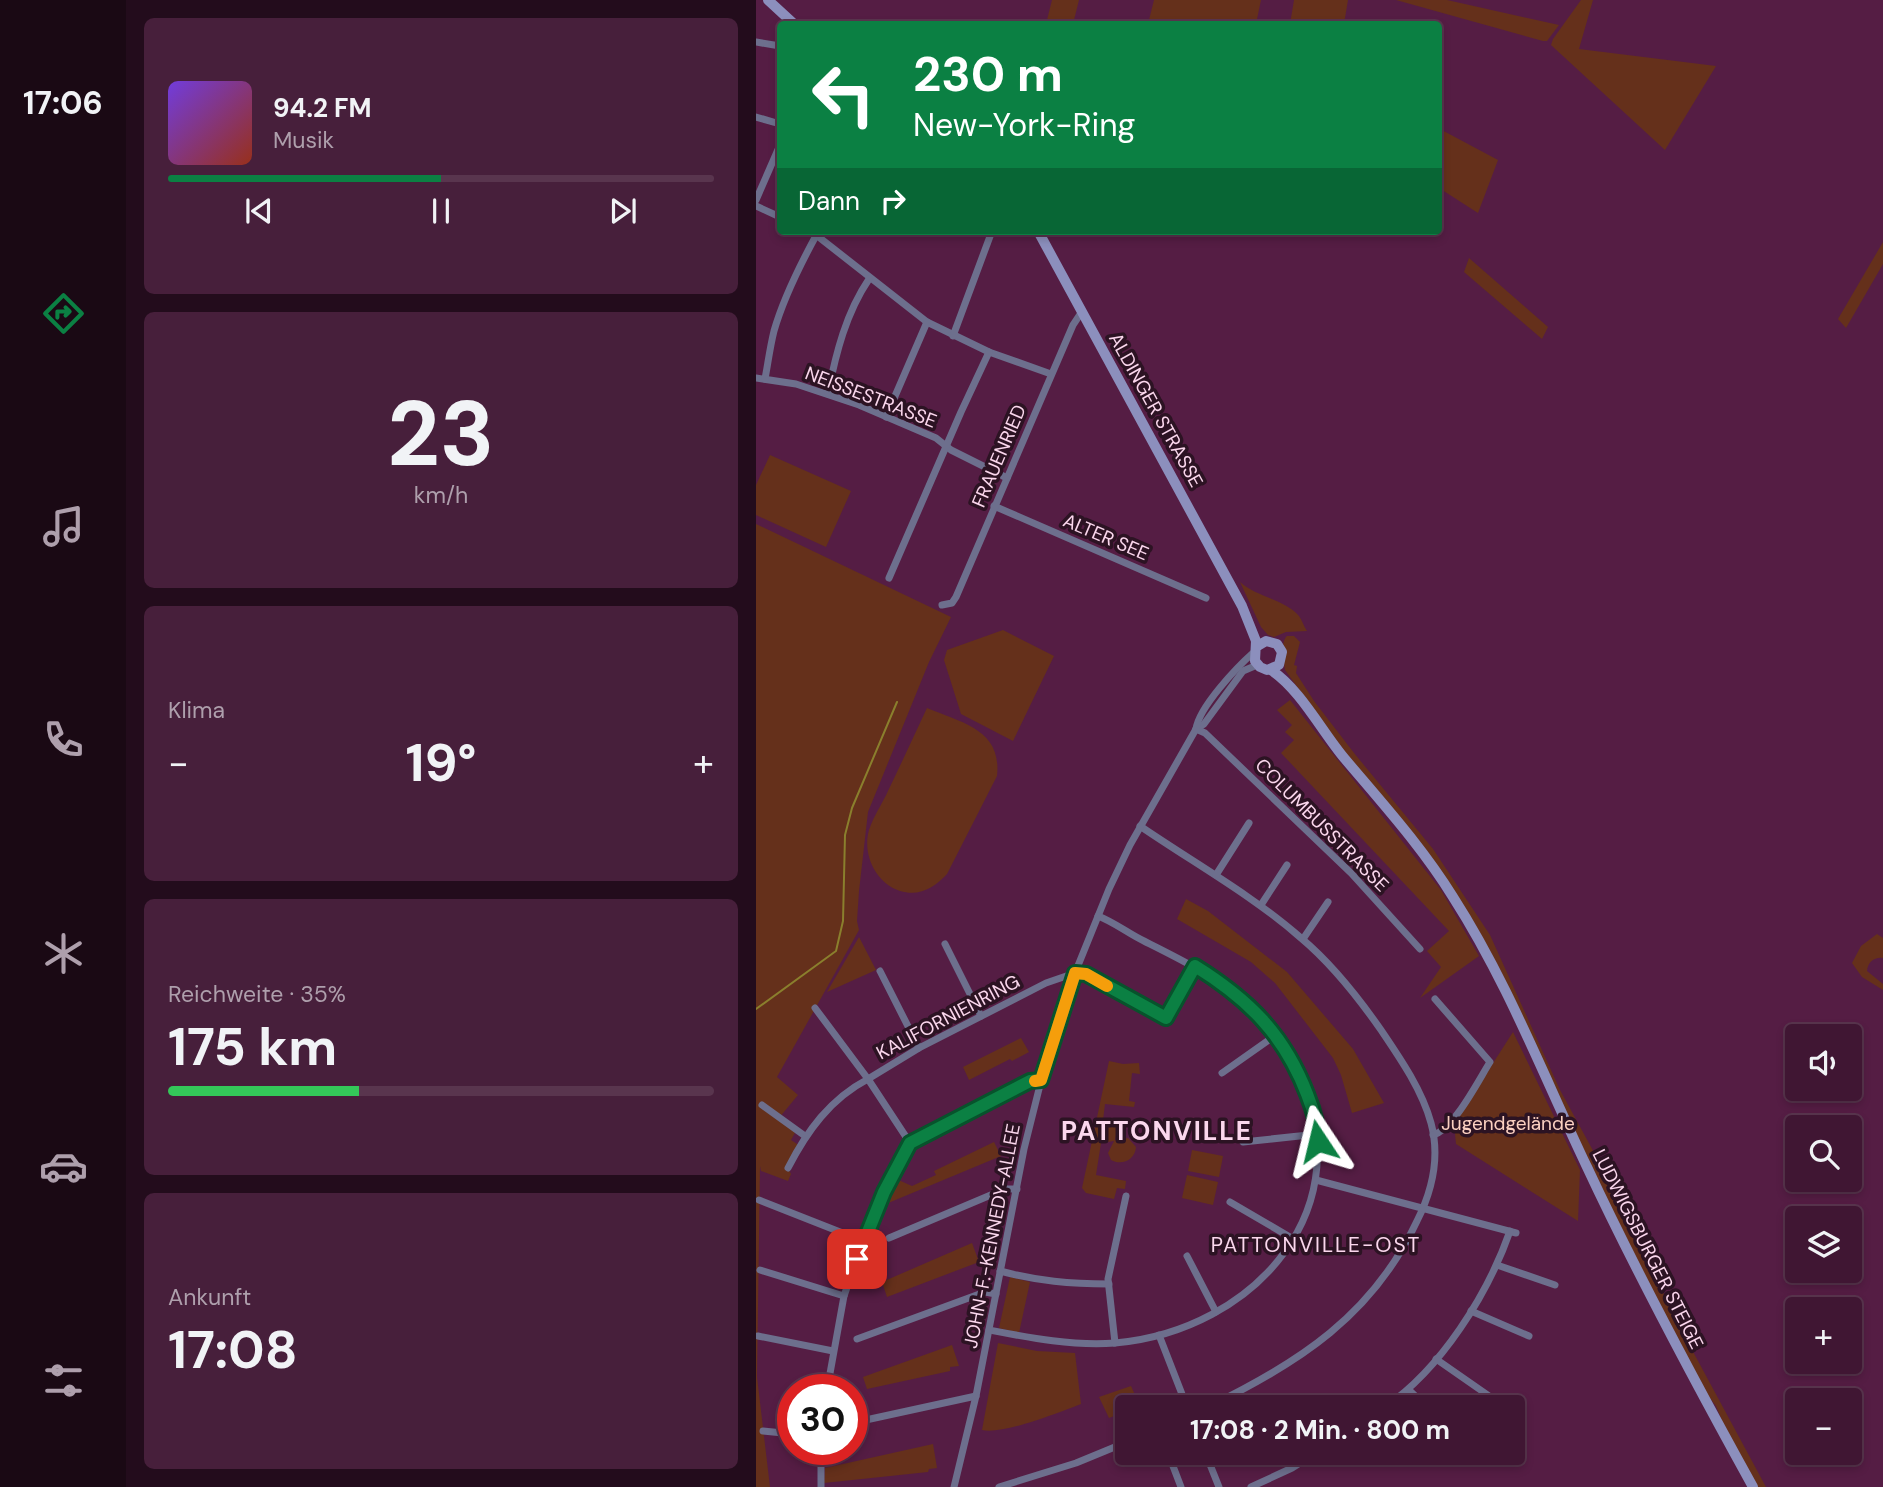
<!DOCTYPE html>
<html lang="de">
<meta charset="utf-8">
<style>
:root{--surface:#401633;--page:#471f3b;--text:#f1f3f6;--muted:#ae9fac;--line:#59354e;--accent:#0b8043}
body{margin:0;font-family:"DM Sans",sans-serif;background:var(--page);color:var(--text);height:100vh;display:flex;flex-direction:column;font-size:26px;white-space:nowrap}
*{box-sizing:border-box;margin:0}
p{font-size:23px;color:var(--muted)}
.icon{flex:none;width:38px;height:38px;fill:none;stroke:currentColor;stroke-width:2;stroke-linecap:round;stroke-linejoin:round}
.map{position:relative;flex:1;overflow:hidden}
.drawer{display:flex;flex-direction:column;gap:18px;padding:18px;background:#230c1c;width:630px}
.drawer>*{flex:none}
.banner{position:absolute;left:21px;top:21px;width:665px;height:214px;border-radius:7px;box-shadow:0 4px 10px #0003,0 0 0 2px var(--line);background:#0b8043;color:#fff;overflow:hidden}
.buttons{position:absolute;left:1029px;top:1024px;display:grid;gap:14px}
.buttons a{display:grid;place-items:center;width:77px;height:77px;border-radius:7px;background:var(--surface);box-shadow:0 4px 10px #0003,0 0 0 2px var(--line);font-size:35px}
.speed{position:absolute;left:21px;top:1374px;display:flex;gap:14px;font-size:35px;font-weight:700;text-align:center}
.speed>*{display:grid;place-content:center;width:91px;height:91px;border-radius:50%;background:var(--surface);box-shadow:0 4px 10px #0003,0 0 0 2px var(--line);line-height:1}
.speed .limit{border:10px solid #d22;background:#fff;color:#111}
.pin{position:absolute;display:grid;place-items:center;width:60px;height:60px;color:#fff;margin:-30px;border-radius:14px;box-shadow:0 4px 10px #0006}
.me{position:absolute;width:77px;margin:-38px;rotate:350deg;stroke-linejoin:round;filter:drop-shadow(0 0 5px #0008)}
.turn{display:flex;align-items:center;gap:24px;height:147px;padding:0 21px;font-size:32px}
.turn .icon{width:91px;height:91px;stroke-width:2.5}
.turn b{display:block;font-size:49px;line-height:60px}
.then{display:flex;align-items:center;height:66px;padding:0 21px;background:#0003;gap:14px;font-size:26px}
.big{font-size:52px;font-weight:700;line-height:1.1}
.drawer .tile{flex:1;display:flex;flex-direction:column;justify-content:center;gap:10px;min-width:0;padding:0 24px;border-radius:10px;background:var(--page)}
.drawer .dial{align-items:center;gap:0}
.dial b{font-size:91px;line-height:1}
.song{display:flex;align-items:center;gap:21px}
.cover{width:84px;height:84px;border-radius:10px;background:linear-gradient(135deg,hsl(260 70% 55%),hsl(10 70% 35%))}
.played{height:7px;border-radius:4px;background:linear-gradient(90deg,var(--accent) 50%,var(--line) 50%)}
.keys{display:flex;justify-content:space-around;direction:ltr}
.heat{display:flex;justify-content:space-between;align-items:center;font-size:38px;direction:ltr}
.charge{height:10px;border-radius:5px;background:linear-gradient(90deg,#34c759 35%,var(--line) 0)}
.trip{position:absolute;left:359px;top:1395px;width:410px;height:70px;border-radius:7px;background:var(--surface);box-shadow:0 4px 10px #0003,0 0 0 2px var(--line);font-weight:700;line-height:70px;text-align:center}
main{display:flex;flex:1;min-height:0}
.tabs{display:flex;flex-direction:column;width:126px;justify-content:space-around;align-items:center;background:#1a0914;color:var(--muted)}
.tabs .icon{width:49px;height:49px}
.tabs .active{color:var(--accent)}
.tabs b{font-size:32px;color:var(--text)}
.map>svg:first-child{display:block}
.green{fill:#65301b}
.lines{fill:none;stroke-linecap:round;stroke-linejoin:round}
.stream{stroke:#8a7f2d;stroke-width:2}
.street{stroke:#6d6f8d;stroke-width:7}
.secondary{stroke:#8c8fbd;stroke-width:10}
.route-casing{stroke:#07532c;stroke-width:18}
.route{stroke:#0b8043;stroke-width:12}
.slow{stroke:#f59e0b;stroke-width:12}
.labels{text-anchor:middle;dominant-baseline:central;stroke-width:7;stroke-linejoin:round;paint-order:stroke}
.street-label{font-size:19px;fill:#fbd7ed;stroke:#2c1323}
.park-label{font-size:19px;fill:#fcd1c2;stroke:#2c1323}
.neighbourhood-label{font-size:21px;letter-spacing:2px;fill:#fbd7ed;stroke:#2c1323}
.district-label{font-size:26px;font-weight:bold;letter-spacing:2px;fill:#fbd7ed;stroke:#2c1323}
</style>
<main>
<nav class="tabs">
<b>17:06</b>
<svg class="icon active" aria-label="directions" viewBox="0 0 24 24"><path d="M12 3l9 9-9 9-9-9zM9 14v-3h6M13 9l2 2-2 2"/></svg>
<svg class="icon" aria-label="music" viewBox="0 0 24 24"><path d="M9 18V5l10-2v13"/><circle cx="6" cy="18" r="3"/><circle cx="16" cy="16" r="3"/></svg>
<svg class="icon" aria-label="phone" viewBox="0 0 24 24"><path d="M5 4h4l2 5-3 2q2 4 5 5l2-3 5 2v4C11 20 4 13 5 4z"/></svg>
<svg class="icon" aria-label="climate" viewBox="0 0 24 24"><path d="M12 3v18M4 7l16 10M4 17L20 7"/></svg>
<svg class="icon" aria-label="car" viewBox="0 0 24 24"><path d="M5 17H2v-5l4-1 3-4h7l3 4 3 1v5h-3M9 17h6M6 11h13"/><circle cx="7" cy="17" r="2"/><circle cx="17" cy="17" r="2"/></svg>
<svg class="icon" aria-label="filters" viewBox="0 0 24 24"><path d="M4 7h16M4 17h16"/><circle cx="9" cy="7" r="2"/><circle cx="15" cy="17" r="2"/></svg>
</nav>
<section class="drawer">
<div class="tile">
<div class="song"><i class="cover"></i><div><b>94.2 FM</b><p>Musik</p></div></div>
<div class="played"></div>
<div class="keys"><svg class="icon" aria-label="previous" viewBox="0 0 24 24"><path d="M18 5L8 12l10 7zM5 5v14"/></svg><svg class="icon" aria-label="pause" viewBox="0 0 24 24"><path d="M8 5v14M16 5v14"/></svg><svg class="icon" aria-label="next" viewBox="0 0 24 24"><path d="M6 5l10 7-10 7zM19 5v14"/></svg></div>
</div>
<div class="tile dial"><b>23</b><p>km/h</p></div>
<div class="tile"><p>Klima</p>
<div class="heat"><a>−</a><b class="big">19°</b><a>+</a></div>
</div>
<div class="tile"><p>Reichweite · 35%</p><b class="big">175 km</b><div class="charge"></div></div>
<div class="tile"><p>Ankunft</p><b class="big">17:08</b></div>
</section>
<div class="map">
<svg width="1127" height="1487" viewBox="0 0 1127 1487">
<rect width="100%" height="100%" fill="#551d44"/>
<g class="green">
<polygon points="296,0 323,0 317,24 290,24"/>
<polygon points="398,0 505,0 500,24 392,24"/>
<polygon points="538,0 592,0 588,24 534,24"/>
<polygon points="640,0 691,0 803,25 791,41 787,41"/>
<polygon points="825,0 837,0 823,49 960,66 909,150 795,45 797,39"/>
<polygon points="682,128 742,160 722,213 683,188"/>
<polygon points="1127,242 1127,264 1090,328 1082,319"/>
<polygon points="713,258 792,327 786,339 708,272"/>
<polygon points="14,455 95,491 70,547 0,515 0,485"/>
<polygon points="0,524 195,617 173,662 112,812 103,891 101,921 103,930 21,1077 42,1095 23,1118 40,1131 35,1140 44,1146 32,1168 35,1174 32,1181 5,1171 4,1166 1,1377 14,1487 0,1487"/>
<path d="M 484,582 C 500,597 529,599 543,616 C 546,620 548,627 551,631 L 530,632 L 518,637 L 512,635 L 505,627 Z"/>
<polygon points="247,630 298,656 257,741 205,714 188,660 191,650"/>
<path d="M 531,636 L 538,636 L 544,642 L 538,665 L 541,666 L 540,673 L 558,701 L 598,753 L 677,849 L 734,935 L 804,1090 L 865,1202 L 921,1322 L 1010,1487 L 1000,1487 L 972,1435 L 960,1406 L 944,1385 L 896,1293 L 734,954 L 529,670 C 528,661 524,642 531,636 Z"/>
<polygon points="534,700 685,890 723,956 664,998 685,967 671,951 693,931 525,753 538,740 529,732 536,725 521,710"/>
<path d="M 171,708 C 207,723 246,730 241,776 L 191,874 C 179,887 164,897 144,891 C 120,883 106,855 113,830 C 117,817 126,804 132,791 C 145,764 158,736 171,708 Z"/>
<polygon points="430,899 452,911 531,972 597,1049 628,1103 596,1113 585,1075 577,1058 519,983 495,962 421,919"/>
<path d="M 1121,934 L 1127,938 L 1127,958 C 1118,957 1112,962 1111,971 L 1127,984 L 1127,990 L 1106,977 L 1096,963 L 1105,946 Z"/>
<polygon points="103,937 120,970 71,992"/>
<polygon points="757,1032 824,1170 822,1221 700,1144 698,1124"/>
<polygon points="265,1038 273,1052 256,1061 254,1059 213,1080 207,1067"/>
<path d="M 353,1061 L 367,1064 L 383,1063 L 384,1074 L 376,1073 L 373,1101 L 379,1102 L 378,1107 L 349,1104 L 347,1120 L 363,1122 L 359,1140 L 372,1138 L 380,1147 C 379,1160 366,1166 355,1160 L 352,1153 L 358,1141 L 345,1143 L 340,1175 L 370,1181 L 369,1189 L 361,1188 L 358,1199 L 330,1193 L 326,1188 Z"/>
<polygon points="238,1142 245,1156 125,1206 138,1178 156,1186 180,1175 178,1171"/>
<polygon points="436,1150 467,1156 463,1177 432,1171"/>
<polygon points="431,1175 462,1182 457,1205 426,1198"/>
<polygon points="216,1243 223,1262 131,1297 126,1282"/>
<polygon points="254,1277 274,1282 263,1333 243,1328"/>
<path d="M 242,1343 L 281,1351 L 319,1353 L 325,1404 C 304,1412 247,1435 226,1430 Z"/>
<polygon points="196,1345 203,1366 194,1367 194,1371 111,1389 107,1377"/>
<polygon points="375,1386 384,1406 371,1407 371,1411 353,1418 343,1397"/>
<polygon points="177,1444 181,1468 173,1469 172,1472 68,1483 69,1468"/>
</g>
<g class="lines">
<polyline class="stream" points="0,1009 80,951 87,921 89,835 96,808 141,702"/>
<g class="street">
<polyline points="0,42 24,46"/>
<polyline points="0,117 24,124"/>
<polyline points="0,200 24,145"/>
<polyline points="0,206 24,217"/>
<polyline points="55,231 171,322 233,352 295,374"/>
<polyline points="197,336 236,231"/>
<polyline points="0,378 40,384 103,405 180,438 195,450 251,478"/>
<path d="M 9,379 C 12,363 14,347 18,331 C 28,296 45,263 62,232"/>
<path d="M 72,393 C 80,353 90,313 113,279"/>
<polyline points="130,417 171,322"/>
<polyline points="238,506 450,598"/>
<polyline points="133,578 205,412 233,352"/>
<polyline points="186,605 196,603 200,597 317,325 325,313"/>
<polyline points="440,729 449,733 595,873 664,949"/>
<polyline points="440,729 448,724 487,671 501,665"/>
<path d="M 384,826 C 438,863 496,895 545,938 C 576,964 602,997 625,1030 C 644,1058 666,1090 675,1123 C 684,1156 676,1191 661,1221 C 617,1315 543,1363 452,1407"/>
<polyline points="460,875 493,823"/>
<polyline points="505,905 531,865"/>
<polyline points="547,939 572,902"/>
<polyline points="189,944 225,1016"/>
<polyline points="124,971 163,1048"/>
<polyline points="466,1073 520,1035"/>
<polyline points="6,1105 49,1136"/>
<path d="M 677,1135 C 698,1129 722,1081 734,1062 L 679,999"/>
<polyline points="487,1142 562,1134"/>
<polyline points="154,1143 112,1079 163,1048 290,983 319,973 329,974 410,1018 439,966"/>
<path d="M 32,1168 C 51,1131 74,1099 112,1079 L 59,1008"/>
<polyline points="560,1180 760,1233"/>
<polyline points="3,1200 107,1241"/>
<polyline points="474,1202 539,1240"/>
<polyline points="133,1238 249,1189 261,1189"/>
<polyline points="431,1256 460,1312"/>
<polyline points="741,1265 799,1285"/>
<polyline points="4,1270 88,1296"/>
<path d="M 244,1271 C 282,1281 314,1284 353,1284"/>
<polyline points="715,1311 773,1336"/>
<path d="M 233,1330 C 275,1338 316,1346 359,1343 C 498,1331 611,1206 539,1068 C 531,1053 523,1037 511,1024 C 478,985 434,964 388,941 C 373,934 358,922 342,916"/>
<polyline points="403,1335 431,1407"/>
<polyline points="2,1336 77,1351"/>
<polyline points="101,1339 229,1292 240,1294"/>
<polyline points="359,1343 352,1279 370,1196"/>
<polyline points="680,1359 736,1398"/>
<polyline points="71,1390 88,1296 107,1241 128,1192 154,1143 274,1081 285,1080"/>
<polyline points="653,1390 671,1407"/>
<path d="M 629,1407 C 685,1369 732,1294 754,1231"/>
<polyline points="96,1423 220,1396"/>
<polyline points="7,1431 37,1434"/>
<polyline points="449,1452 463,1487"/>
<polyline points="412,1453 425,1487"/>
<polyline points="65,1487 65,1449"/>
<path d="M 198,1487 L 220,1396 L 268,1149 L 294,1045 L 319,973 L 353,889 L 374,845 L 440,729 C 443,707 481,667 498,652"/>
<polyline points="243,1487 320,1463 371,1442"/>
<polyline points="495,1487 536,1468 561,1452"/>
</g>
<g class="secondary">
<polyline points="12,0 38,24"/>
<polyline points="282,231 486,606 500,641 499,661 504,667 511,670 523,665 526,652 521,644 510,641 500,647"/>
<path d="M 515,670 C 545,690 566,732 589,759 C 627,804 666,847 697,897 C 751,981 788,1077 831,1167 C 882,1276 939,1382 997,1487"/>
</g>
</g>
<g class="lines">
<g class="route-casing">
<path id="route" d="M 101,1259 L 128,1192 L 154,1143 L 274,1081 L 285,1080 L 319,973 L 330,974 L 410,1018 L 439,966 C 492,999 528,1034 551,1094 C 557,1109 562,1125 562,1141"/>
</g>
<use href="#route" class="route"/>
<polyline class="slow" points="279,1081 285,1080 319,973 330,974 351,986"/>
</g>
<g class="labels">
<g class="street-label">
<text transform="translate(115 397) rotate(21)">NEISSESTRASSE</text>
<text transform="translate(400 410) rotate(61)">ALDINGER STRASSE</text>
<text transform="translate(243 456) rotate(-67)">FRAUENRIED</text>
<text transform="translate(350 537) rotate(23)">ALTER SEE</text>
<text transform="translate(566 825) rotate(45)">COLUMBUSSTRASSE</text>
<text transform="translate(192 1017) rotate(-28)">KALIFORNIENRING</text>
<text transform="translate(236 1236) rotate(-79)">JOHN-F.-KENNEDY-ALLEE</text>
<text transform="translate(892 1249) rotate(63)">LUDWIGSBURGER STEIGE</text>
</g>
<g class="park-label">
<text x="752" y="1123">Jugendgelände</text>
</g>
<g class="neighbourhood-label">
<text x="560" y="1245">PATTONVILLE-OST</text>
</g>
<g class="district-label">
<text x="401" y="1131">PATTONVILLE</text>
</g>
</g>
</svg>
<div class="buttons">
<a><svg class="icon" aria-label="sound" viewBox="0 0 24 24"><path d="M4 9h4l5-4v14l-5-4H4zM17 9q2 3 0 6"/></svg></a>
<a><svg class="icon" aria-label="search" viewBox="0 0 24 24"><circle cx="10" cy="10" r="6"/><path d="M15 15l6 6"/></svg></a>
<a><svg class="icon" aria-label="layers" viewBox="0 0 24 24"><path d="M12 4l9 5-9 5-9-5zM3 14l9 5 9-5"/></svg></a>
<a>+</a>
<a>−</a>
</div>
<div class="speed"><div class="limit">30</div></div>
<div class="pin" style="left:101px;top:1259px;background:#d93025"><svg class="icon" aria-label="arrive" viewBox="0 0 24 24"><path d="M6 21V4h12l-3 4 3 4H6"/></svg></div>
<svg class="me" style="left:562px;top:1141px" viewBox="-20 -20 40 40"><path d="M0-17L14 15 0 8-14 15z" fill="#0b8043" stroke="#fff" stroke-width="4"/></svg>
<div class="trip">17:08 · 2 Min. · 800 m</div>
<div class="banner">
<div class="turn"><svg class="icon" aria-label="left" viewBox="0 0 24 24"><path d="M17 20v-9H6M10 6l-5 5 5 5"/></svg><div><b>230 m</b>New-York-Ring</div></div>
<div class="then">Dann<svg class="icon" aria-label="right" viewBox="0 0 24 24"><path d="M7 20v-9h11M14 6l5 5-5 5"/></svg></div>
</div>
</div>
</main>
